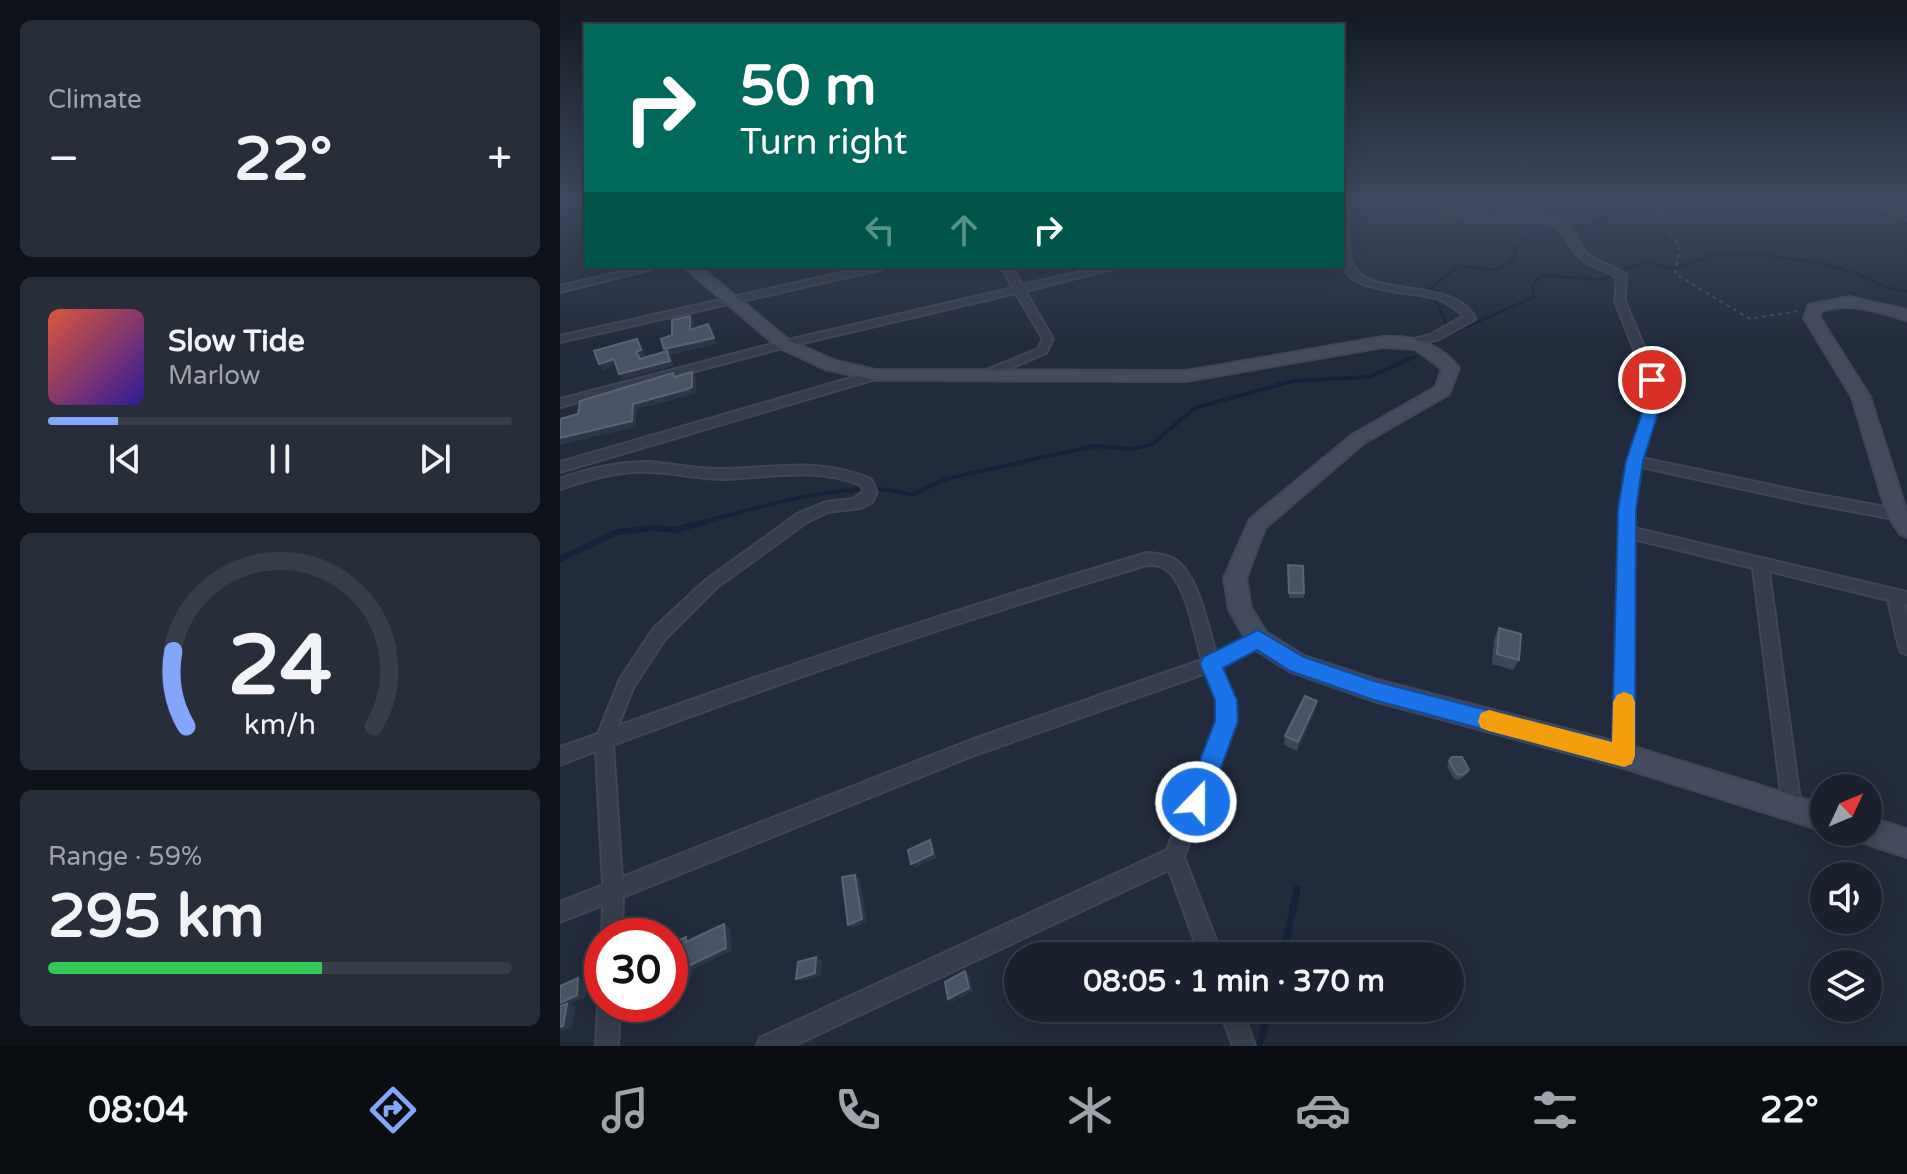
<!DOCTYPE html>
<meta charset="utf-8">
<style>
:root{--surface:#1a202d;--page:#272d39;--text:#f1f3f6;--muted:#9fa3aa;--line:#383e49;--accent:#84a6fa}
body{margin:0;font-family:"Varela Round",sans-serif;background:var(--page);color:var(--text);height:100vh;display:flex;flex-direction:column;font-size:30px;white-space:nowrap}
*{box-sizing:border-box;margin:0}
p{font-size:26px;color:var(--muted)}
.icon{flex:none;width:44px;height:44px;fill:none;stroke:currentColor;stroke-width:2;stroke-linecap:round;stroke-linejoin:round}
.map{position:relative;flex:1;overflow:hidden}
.sheet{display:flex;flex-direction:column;gap:20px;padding:20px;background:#0e1219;width:560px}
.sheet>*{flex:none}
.hud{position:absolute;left:24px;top:24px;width:760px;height:244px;border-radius:0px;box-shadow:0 4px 20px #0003,0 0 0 2px var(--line);background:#00695c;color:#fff;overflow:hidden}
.needle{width:52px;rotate:46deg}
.buttons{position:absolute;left:1250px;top:774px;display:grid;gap:16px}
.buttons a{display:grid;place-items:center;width:72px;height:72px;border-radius:50%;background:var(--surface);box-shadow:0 4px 20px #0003,0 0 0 2px var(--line);font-size:40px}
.speed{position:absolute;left:24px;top:918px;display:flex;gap:16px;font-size:40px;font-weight:700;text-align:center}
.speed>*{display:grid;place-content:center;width:104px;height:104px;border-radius:50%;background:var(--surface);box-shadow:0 4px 20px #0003,0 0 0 2px var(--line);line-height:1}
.speed .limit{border:12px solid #d22;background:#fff;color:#111}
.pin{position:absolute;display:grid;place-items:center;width:68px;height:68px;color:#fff;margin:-34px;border:4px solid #fff;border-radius:50%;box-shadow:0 2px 8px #0007}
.me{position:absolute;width:88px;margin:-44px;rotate:22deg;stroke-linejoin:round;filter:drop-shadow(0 0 6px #0008)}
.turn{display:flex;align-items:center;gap:28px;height:168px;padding:0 24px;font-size:36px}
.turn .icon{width:104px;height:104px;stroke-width:2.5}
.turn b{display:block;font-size:56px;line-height:68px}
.lanes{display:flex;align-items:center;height:76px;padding:0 24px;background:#0003;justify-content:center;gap:40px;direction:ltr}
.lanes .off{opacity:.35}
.big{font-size:60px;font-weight:700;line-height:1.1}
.sheet .card{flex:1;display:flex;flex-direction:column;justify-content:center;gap:12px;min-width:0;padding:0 28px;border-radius:12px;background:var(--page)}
.sheet .dial{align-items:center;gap:0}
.dial svg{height:208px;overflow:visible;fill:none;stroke:var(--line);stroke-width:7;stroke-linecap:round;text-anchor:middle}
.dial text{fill:var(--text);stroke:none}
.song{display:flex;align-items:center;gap:24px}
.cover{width:96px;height:96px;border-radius:12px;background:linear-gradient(135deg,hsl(10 70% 55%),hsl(250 70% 35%))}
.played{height:8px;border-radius:4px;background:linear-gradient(90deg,var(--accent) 15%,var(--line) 15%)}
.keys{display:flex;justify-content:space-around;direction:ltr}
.heat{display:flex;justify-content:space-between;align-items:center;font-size:44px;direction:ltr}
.charge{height:12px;border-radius:6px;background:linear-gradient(90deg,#34c759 59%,var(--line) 0)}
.trip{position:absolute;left:444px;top:942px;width:460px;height:80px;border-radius:40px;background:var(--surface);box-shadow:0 4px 20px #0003,0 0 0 2px var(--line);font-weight:700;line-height:80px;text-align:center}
.menu{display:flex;height:128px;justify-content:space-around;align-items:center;background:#0a0d12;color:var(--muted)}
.menu .icon{width:56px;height:56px}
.menu .selected{color:var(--accent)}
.menu b{font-size:36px;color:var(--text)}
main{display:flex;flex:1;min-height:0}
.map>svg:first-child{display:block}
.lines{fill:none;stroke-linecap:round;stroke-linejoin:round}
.stream-far3{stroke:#15213a;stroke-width:3}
.stream-far2{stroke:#15213a;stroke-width:4}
.stream-far1{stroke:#15213a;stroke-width:6}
.stream{stroke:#15213a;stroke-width:7}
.street-casing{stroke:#3f4655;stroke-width:4}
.secondary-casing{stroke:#3f4655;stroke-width:4}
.path{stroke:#3d5155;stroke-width:2;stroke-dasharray:4 4;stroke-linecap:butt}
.street{fill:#363d4c;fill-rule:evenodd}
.secondary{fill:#444b5f;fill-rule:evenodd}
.wall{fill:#3d475a}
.shaded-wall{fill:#2d3649}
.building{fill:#495366;stroke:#5a6375;stroke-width:2}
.route{fill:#1a73e8;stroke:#114b97;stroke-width:2}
.slow{fill:#f59e0b}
</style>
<main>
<section class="sheet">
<div class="card"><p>Climate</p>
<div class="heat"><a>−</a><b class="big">22°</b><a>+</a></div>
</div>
<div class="card">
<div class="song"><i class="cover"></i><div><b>Slow Tide</b><p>Marlow</p></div></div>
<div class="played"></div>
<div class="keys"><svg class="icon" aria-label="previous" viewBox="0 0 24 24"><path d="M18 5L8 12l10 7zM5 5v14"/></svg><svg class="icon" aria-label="pause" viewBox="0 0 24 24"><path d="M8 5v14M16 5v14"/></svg><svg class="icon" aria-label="next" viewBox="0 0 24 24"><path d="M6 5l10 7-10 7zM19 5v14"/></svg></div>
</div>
<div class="card dial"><svg viewBox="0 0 100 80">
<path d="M14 69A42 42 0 1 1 86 69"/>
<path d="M14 69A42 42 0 0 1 9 40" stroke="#84a6fa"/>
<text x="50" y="56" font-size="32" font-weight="700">24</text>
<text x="50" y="72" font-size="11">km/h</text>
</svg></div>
<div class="card"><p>Range · 59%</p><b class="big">295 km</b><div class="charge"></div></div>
</section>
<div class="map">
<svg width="1347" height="1046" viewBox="0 0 1347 1046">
<rect width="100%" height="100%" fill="#222b3c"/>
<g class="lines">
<polyline class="stream-far3" points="1088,199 1080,207 1054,209 1038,224 973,235 957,245 952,261 937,270 899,266 867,291 879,306 890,334 974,297 973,284 983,275 1044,280 1057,271 1089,262 1111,269 1154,255 1194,254 1260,263 1296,273 1327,288 1347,291"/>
<path class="stream-far2" d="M 136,524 C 193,509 296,476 352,495 L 386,479 L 534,446 L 572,449 L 592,444 L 635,408 L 732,381 L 809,377 L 854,357"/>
<polyline class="stream-far1" points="0,559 57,532 93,528 115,530 144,522"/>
<g class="stream">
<polyline points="723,956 737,889"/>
<polyline points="699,1046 710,1008"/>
</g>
<g class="street-casing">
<g id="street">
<path d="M 782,199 L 790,199 C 790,214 787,248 791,261 C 803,301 893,275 915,318 L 914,320 L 877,340 L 850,344 L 850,340 L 870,335 L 904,316 C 896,309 888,303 878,299 C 853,290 788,295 782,262 C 778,244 782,218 782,199 Z"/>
<path d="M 873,199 C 888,199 896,214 912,216 C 942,222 984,205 1010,228 C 1018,235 1019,247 1027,254 C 1038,263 1054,265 1066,275 L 1065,301 L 1098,380 L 1095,416 L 1082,458 L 1248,493 L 1337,509 L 1347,513 L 1347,524 L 1334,519 L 1248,503 L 1081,467 L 1074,509 L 1074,528 L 1347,592 L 1347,604 L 1344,603 L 1347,616 L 1347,654 L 1341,652 L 1339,647 L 1328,600 L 1209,571 L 1241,808 L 1239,815 L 1232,817 L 1225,815 L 1223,808 L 1193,568 L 1074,539 L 1073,756 L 1070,762 L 1064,765 L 1058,762 L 1055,756 L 1060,509 L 1069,461 L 1083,416 L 1086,380 L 1055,301 L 1057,278 C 1045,269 1029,267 1019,256 C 1007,245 1007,231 991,225 C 949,209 909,241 873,199 Z"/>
<polygon points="1306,199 1316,199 1347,214 1347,220"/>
<polygon points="86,266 104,266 0,292 0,286"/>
<polygon points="129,266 151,266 146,269 130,270"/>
<polygon points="311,266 329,266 324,269 0,342 0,336"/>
<polygon points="441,266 451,266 462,285 546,266 564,266 465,291 493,339 486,353 425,379 419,375 421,372 478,349 483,339 456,293 226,347 0,407 0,399 224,341 453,288"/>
<polygon points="315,371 321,375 319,378 0,472 0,462"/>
<path d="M 90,462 C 115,464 139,470 164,469 C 220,468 256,457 311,479 L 317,492 L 312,502 L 301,508 L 268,512 L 247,522 L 156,588 L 105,639 L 73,688 L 58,726 C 233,663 409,605 587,553 C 597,554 609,555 617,561 C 639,577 648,628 656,653 L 692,634 L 698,632 L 704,634 L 706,639 L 704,644 L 660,667 L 674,700 L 675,721 L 624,857 L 662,956 L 640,956 L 609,870 L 233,1046 L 197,1046 L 200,1038 L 607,850 L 657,721 L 658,700 L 646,673 L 412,756 L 63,897 L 62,936 L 42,937 L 43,905 L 0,922 L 0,902 L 43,885 L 36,751 L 0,765 L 0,747 L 38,734 L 60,679 L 93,629 L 146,580 L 237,514 L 266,502 L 293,499 L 303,492 L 301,485 C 256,467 212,477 165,479 C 140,479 116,473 91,472 C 59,470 30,479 0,489 L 0,479 C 29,468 58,462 90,462 ZM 587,565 C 594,565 600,565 606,569 C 626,583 635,637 642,660 L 411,740 L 62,877 L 53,745 C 229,679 407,618 587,565 Z"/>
<polygon points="41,996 42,1004 60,1004 58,1046 36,1046 38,1004"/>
<polygon points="659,1008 681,1008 695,1046 673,1046"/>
</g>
</g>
<g class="secondary-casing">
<g id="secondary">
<path d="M 123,266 L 139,266 L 230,341 L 276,361 L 315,370 L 626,371 L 823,337 C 853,335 880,344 899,368 L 889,394 L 804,443 L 705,528 L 686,578 L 691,608 L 706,632 L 744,656 L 814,679 L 1064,744 L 1264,805 L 1264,831 L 1064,768 L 814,701 L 729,671 L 690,646 L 669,610 L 664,578 L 690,519 L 792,435 L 876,387 L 882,369 L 855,349 L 823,347 L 626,381 L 315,380 L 265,369 L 218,347 Z"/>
<path d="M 1289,297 L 1347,310 L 1347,320 C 1318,312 1292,301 1261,311 L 1260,318 L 1310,397 L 1347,513 L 1347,537 L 1340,534 L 1327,514 L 1292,397 L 1244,318 L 1249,305 Z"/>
<polygon points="1308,817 1347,829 1347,857 1298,841 1295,832 1308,832"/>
</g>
</g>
<polyline class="path" points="1091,199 1100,221 1120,246 1115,274 1190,319 1237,311"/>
<use href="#street" class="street"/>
<use href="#secondary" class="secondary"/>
</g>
<g class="wall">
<polygon points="728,565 744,593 744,598 729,598"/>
<polygon points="939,628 959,660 953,670 932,664 934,639"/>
<polygon points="757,701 755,711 737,751 724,745 725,736"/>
<polygon points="892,757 909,770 907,774 899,780 894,779 887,766"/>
</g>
<g class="shaded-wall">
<polygon points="130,316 134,322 134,335 130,330"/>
<polygon points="148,324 157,344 110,355 114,366 64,379 59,374 108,355 104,349"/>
<polygon points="77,339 82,344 85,356 81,357 84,365 76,352"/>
<polygon points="54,359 58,365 43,370 39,364"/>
<polygon points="132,372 136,378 136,393 132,395 77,409 76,427 0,445 0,438 73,404"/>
<polygon points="757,701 755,711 737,751 738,742"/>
<polygon points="370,840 373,844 376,858 355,868 351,864"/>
<polygon points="295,875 300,878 307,922 293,928 288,925"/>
<polygon points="164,924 170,927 172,951 132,970 131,977 116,983 110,981 124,968"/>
<polygon points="256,957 262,960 261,976 242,981 236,979"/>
<polygon points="405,971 409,974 413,991 392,1002 388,999"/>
<polygon points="18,978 27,980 26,997 10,1004 16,1006 12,1028 0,1032 0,1027 7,1005 0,1003"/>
</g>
<g class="building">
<polygon points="130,316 130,330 148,324 154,338 104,349 101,339 112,335 112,320"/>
<polygon points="77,339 81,350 76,352 80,359 107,351 110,361 59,374 54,359 39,364 34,351"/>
<polygon points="132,372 132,387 128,389 73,404 72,421 0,438 0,419 18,414 20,401 113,373 114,377"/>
<polygon points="728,565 743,566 744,593 729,593"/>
<polygon points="939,628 961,634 959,660 937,654"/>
<polygon points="745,696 757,701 738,742 725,736"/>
<polygon points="892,757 902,757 909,770 902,775 897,774 889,761"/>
<polygon points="370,840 373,854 351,864 348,850"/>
<polygon points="295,875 302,919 288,925 282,877"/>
<polygon points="164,924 166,948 124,968 124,974 110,980 110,944 126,937 126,942"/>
<polygon points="256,957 255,973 236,979 238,962"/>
<polygon points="405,971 409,988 388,999 385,982"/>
<polygon points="18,978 17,995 0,1003 0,986"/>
<polygon points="7,1004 3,1026 0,1027 0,1006"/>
</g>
<linearGradient id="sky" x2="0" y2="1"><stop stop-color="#131821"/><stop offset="0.58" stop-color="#3e4a61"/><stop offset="1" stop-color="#3e4a61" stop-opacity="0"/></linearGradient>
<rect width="1347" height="345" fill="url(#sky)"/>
<polygon class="route" points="1092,375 1100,380 1097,416 1083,461 1076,509 1075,756 1072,764 1064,767 814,700 730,671 697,650 663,668 677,700 678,721 645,811 636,814 628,811 624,802 655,721 655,700 640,664 643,657 698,630 744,657 814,681 1052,742 1058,509 1066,461 1081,416 1085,380"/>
<polygon class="slow" points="1064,692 1072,695 1075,702 1075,756 1072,764 1064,767 929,731 921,728 918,721 921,713 929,710 1052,742 1053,702 1057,695"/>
</svg>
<div class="buttons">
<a><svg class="needle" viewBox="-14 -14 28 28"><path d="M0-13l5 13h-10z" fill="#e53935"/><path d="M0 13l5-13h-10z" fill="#9fa3aa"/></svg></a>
<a><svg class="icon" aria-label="sound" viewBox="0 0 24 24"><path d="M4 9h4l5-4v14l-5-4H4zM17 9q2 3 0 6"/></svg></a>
<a><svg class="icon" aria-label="layers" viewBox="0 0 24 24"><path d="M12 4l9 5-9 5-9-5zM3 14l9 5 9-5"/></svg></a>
</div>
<div class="speed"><div class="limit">30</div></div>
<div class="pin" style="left:1092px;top:380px;background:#d93025"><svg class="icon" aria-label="arrive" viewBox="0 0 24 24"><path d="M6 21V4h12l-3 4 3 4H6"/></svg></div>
<svg class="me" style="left:636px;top:802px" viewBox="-20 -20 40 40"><circle r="17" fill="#1a73e8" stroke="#fff" stroke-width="3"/><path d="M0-11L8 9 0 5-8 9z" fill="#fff"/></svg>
<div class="trip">08:05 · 1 min · 370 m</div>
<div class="hud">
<div class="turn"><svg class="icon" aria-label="right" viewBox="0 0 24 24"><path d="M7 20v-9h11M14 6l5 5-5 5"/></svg><div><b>50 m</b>Turn right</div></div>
<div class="lanes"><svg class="icon off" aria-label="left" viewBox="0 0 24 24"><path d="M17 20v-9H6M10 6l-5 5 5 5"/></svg><svg class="icon off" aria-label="ahead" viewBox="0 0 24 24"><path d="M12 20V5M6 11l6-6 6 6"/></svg><svg class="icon" aria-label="right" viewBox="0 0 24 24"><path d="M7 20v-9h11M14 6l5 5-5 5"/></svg></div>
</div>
</div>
</main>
<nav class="menu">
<b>08:04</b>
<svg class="icon selected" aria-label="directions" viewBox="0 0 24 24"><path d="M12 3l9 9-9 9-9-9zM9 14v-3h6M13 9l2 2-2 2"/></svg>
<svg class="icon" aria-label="music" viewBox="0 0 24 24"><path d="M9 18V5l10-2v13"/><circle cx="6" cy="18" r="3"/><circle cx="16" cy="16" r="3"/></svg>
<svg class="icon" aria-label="phone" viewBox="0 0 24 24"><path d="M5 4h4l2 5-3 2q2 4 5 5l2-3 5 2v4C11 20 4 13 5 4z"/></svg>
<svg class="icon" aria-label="climate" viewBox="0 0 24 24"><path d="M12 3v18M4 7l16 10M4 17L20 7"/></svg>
<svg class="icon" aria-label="car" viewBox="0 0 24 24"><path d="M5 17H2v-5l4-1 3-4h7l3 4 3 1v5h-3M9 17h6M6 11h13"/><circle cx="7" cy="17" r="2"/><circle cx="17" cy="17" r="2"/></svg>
<svg class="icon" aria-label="filters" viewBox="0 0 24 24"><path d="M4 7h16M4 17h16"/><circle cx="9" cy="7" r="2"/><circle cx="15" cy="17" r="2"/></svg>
<b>22°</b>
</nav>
